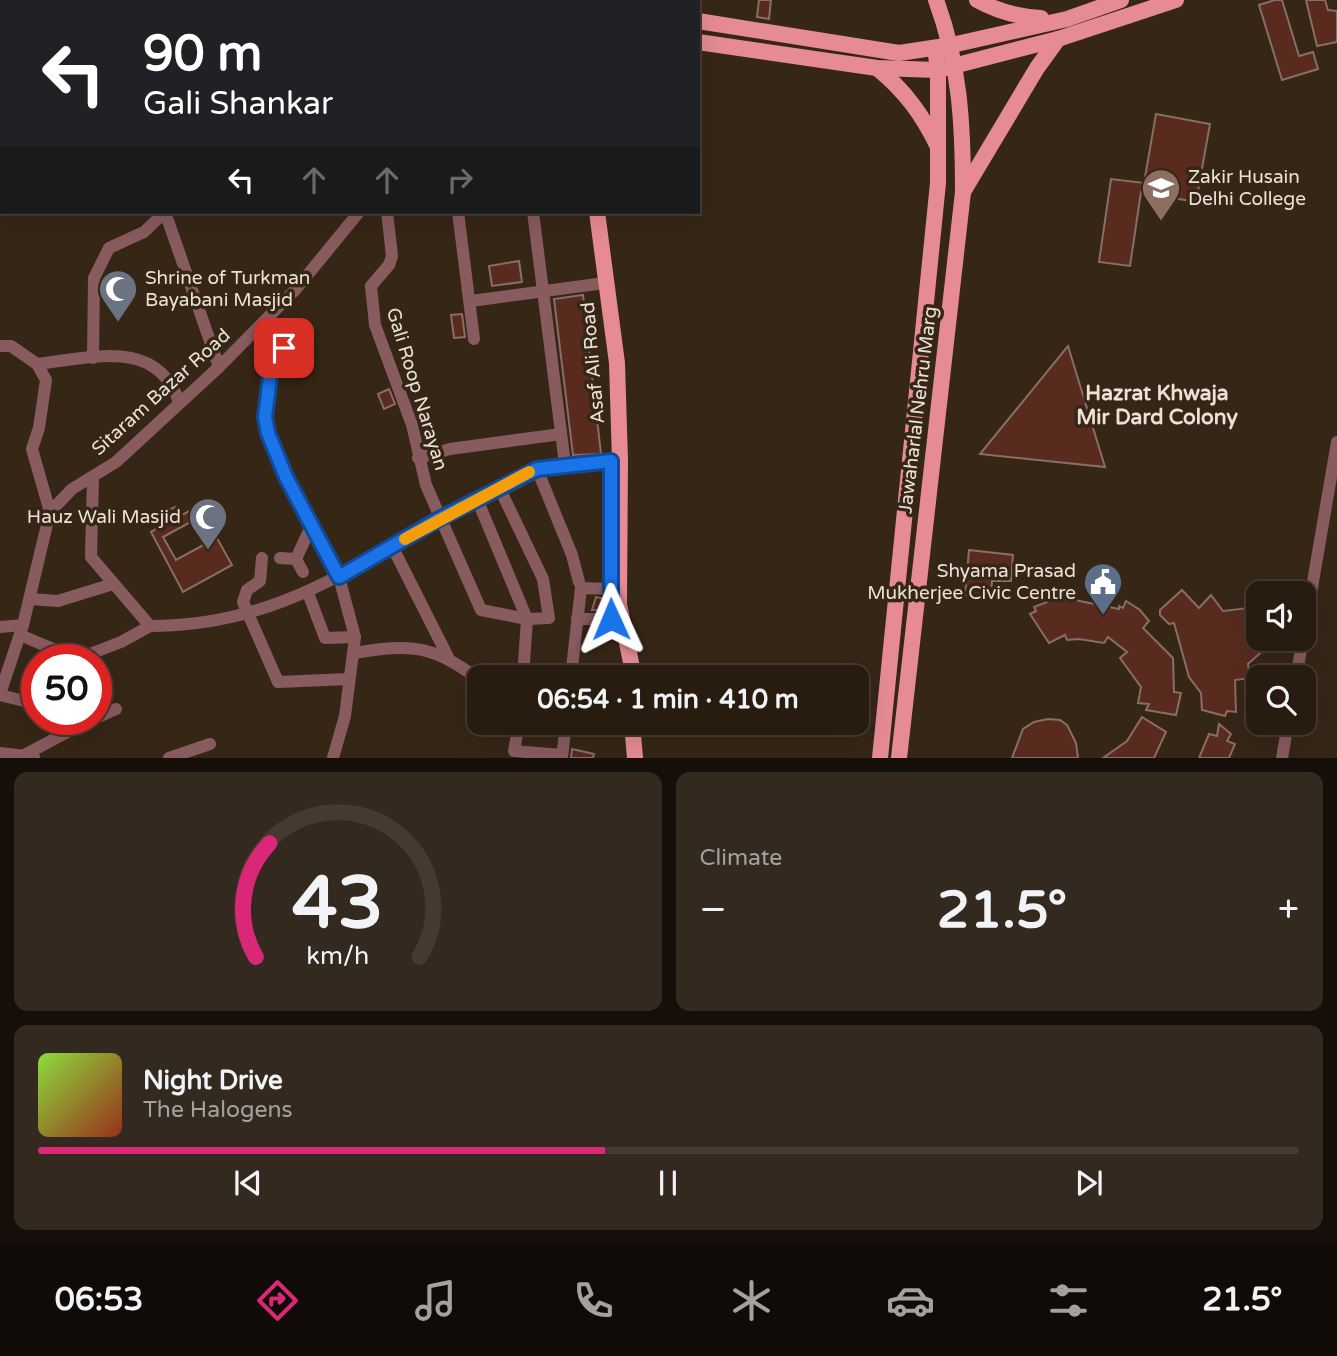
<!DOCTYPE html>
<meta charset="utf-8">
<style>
:root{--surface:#281c10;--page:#34291e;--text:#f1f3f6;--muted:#a5a19f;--line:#443a30;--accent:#db2777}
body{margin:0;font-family:"Varela Round",sans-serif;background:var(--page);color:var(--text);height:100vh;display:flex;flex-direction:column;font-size:26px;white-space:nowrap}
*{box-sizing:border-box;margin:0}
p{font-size:23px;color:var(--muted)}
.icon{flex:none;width:38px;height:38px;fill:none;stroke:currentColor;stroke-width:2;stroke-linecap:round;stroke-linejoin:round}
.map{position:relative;height:758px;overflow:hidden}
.sheet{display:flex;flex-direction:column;gap:14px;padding:14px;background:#160f09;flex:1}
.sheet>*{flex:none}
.banner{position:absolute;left:0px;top:0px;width:700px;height:214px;box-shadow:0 7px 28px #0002,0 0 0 2px var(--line);background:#202124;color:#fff;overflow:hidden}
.controls{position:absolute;left:1246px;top:581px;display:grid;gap:14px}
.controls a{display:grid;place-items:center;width:70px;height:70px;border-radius:14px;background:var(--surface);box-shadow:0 7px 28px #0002,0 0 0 2px var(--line);font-size:35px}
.speed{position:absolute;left:21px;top:644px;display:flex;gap:14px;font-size:35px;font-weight:700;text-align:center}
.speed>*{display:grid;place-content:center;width:91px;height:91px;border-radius:50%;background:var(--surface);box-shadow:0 7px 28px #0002,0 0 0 2px var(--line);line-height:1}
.speed .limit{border:10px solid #d22;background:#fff;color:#111}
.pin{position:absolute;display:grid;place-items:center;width:60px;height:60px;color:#fff;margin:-30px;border-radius:14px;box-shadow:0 4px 10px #0006}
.me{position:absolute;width:77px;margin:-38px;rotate:359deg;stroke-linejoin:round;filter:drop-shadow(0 0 5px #0008)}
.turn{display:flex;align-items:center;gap:24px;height:147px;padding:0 28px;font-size:32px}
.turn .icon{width:91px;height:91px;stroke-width:2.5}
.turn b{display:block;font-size:49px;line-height:60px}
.lanes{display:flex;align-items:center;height:66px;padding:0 28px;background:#0003;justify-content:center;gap:35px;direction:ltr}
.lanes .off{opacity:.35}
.big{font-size:52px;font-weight:700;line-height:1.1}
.sheet .tile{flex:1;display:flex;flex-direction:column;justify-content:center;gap:10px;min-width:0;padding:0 24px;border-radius:14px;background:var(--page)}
.sheet .dial{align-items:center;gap:0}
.dial svg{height:182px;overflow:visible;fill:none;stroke:var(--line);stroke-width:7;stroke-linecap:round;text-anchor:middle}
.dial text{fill:var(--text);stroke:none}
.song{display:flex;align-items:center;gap:21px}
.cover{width:84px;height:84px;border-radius:10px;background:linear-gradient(135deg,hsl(90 70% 55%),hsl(10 70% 35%))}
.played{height:7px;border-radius:4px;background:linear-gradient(90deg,var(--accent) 45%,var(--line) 45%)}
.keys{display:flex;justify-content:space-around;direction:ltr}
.heat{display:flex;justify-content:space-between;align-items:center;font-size:38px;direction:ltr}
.sheet .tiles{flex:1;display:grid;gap:14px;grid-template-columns:1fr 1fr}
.tile:last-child{grid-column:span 2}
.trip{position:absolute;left:467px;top:665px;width:402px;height:70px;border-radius:14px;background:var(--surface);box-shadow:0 7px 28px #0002,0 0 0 2px var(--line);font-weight:700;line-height:70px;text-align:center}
.tabs{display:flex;height:112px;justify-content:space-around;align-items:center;background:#100b06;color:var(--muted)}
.tabs .icon{width:49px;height:49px}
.tabs .on{color:var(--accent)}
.tabs b{font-size:32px;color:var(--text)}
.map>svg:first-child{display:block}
.building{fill:#592b1e;stroke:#886e66;stroke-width:2;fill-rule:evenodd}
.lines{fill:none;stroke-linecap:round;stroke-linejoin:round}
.minor{stroke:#885b5f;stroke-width:12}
.major{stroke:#e68b93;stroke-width:16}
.route-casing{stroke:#114b97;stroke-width:18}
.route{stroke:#1a73e8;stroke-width:12}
.slow{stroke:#f59e0b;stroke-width:12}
.labels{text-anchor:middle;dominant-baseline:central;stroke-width:7;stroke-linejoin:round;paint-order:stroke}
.poi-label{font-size:19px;fill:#ece1d7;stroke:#362616;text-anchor:start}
.street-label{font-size:19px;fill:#ece1d7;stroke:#362616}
.neighbourhood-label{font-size:21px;font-weight:bold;fill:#ece1d7;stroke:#362616}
</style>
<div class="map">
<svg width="1337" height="758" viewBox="0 0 1337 758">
<rect width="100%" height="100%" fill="#362616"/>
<g class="building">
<polygon points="759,0 771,0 769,19 757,17"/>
<polygon points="1275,0 1282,0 1299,56 1313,52 1318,69 1282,80 1259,5"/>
<polygon points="1306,0 1325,0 1328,10 1337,11 1337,42 1317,46"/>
<polygon points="1156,114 1210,124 1196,202 1141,192 1130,266 1099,262 1111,179 1144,183"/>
<polygon points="519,261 522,282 492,286 489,266"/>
<polygon points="583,295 601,454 573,455 554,299"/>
<polygon points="462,314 465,337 454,338 451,315"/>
<polygon points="1068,346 1105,467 980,454"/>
<polygon points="389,389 395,404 384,409 378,394"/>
<path d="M 199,506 L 232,565 L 183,592 L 151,532 L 170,521 L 165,512 L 175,507 L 180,516 ZM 196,519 L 209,542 L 176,560 L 163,537 Z"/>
<polygon points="969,550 1013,555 1011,581 992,581 991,598 965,595"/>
<polygon points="1182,590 1199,608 1211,595 1223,611 1248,608 1258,628 1258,639 1266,648 1248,664 1250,678 1235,680 1236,712 1227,711 1225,716 1202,710 1201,693 1189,677 1174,623 1169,624 1160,615 1160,610"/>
<polygon points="596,597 605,599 601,610 592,610"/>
<polygon points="1060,597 1119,609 1119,606 1123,608 1126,601 1140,610 1149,621 1143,628 1173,658 1174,692 1181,693 1176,715 1146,710 1149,704 1138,703 1141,687 1120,658 1127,652 1108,637 1104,643 1079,639 1067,640 1065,635 1049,643 1030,614 1036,611 1034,607"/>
<polygon points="1142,717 1166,732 1154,758 1103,758 1127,741"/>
<polygon points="1048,719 1060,720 1067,725 1076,743 1078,758 1012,758 1023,729 1034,722"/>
<polygon points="1219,724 1231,734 1227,741 1235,744 1229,758 1199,758 1209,734 1217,736"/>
<polygon points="572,749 594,754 593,758 571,758"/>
</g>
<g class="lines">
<g class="minor">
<polyline points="290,0 290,2"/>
<polyline points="0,105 2,104"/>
<polyline points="165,212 219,367"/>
<polyline points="387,212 392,256 389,265 371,286 375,325 412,425 426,485 481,610 527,619 549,618 543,579 499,487"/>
<polyline points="458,212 474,339"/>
<polyline points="533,212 565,464"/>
<polyline points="471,301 597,284"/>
<polyline points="265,321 284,348 271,369 265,417 268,433 286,477 339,577 355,637 345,716 333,758"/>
<polyline points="0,346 11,346 37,364 46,380 39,428 32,449 50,512"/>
<polyline points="93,358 94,278 109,248 144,232 165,212"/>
<path d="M 37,364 C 91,358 157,337 179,402"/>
<polyline points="418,458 450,449 561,434"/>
<polyline points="537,469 572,555 579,582"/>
<path d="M 93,478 L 91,557 L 150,626 C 281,626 356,563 465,505 C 488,493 511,477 536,469 C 560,462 586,463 611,462"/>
<polyline points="477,499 527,619 523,677"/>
<polyline points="392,546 448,657"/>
<polyline points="262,558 260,581 247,590 243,602 278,682 349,679"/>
<polyline points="280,558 296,559 312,524"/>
<polyline points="296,559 303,572"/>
<polyline points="308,593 325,638 355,637"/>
<polyline points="30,599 58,601 113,584"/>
<polyline points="577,619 611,619"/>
<polyline points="0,627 23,625"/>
<polyline points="1304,634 1337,442"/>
<polyline points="20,635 77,659 121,642 150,626"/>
<path d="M 354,653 C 413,644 430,644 480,680"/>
<polyline points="571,677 581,588 610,589"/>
<polyline points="1296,677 1303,639"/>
<polyline points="0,694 23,625 50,512 72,489 116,462 219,367 296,289 359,212"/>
<polyline points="0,695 37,704"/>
<polyline points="96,718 116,709"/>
<polyline points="519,723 514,751 562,755"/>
<polyline points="0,753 34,757"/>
<polyline points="26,754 92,719"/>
<polyline points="169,758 210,744"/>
<polyline points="562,758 566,723"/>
<polyline points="1282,758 1288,723"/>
</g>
<g class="major">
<path d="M 977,0 C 997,11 1018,17 1041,18"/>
<polyline points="586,2 586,0"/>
<polyline points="611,2 611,0"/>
<polyline points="698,21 899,53 952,45 1067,19 1121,0"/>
<polyline points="698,42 877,68 938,70 1058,39 1176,0"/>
<path d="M 877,68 C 905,91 922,114 938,147"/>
<polyline points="963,192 1037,68 1058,39"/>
<polyline points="597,212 617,363 620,461 619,604 634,677"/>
<polyline points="632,723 635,758"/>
<polyline points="880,758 938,183 938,70 935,48"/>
<path d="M 899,758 L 963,192 C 963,124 960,65 936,0"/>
</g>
</g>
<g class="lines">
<g class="route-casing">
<polyline id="route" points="284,348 271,369 265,417 268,433 286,477 339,577 439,519 537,469 611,461 611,619"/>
</g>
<use href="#route" class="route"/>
<polyline class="slow" points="405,539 529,472"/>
</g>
<defs>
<g id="university-pin" transform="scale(2.0125)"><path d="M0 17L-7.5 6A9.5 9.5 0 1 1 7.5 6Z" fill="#8d6e63" stroke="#362616"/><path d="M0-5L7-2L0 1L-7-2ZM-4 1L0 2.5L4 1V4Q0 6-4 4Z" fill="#fff"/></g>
<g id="mosque-pin" transform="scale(2.0125)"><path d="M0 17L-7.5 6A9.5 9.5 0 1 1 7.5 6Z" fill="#6b7280" stroke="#362616"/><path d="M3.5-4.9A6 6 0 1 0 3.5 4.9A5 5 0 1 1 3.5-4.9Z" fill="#fff"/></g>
<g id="civic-pin" transform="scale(2.0125)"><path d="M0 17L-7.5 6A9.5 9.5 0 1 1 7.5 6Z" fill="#5c6f8a" stroke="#362616"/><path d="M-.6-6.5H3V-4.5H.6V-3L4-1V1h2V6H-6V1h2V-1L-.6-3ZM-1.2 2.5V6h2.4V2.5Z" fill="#fff"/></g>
</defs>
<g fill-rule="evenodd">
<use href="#university-pin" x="1161" y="188"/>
<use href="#mosque-pin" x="118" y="289"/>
<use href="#mosque-pin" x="208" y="517"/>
<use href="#civic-pin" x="1103" y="582"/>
</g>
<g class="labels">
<g class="poi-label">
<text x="1188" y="177">Zakir Husain<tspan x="1188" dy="22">Delhi College</tspan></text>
<text x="145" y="278">Shrine of Turkman<tspan x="145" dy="22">Bayabani Masjid</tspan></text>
<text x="181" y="517" text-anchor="end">Hauz Wali Masjid</text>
<text x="1076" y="571" text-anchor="end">Shyama Prasad<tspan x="1076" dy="22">Mukherjee Civic Centre</tspan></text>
</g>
<g class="street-label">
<text transform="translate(593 363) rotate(-95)">Asaf Ali Road</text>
<text transform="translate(417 389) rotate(73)">Gali Roop Narayan</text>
<text transform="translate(161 392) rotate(-42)">Sitaram Bazar Road</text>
<text transform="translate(918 410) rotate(-83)">Jawaharlal Nehru Marg</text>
</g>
<g class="neighbourhood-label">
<text x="1157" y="393">Hazrat Khwaja<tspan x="1157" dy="24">Mir Dard Colony</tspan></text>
</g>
</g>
</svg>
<div class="controls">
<a><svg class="icon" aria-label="sound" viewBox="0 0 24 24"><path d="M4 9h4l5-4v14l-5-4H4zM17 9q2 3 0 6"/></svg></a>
<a><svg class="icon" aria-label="search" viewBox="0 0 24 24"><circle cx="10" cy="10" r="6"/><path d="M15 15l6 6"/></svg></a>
</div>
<div class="speed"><div class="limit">50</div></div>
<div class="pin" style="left:284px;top:348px;background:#d93025"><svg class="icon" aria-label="arrive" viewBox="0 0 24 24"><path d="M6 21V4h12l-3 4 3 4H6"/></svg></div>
<svg class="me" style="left:611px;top:619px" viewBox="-20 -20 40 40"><path d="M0-17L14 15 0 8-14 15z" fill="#1a73e8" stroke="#fff" stroke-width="4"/></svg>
<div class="trip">06:54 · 1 min · 410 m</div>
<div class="banner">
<div class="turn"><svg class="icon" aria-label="left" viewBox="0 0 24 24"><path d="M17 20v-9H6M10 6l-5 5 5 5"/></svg><div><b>90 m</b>Gali Shankar</div></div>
<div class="lanes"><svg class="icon" aria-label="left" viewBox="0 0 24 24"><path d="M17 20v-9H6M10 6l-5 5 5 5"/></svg><svg class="icon off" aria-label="ahead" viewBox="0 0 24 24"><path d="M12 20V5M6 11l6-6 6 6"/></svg><svg class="icon off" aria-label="ahead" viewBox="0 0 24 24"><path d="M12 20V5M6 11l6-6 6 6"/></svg><svg class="icon off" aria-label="right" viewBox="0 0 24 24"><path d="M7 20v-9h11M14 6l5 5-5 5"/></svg></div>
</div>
</div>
<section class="sheet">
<div class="tiles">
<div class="tile dial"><svg viewBox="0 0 100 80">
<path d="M14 69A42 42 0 1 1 86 69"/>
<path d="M14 69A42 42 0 0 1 20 19" stroke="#db2777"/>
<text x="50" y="56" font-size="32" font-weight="700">43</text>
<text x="50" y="72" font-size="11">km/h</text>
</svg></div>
<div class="tile"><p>Climate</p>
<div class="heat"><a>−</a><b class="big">21.5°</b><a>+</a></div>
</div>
<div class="tile">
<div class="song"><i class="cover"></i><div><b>Night Drive</b><p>The Halogens</p></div></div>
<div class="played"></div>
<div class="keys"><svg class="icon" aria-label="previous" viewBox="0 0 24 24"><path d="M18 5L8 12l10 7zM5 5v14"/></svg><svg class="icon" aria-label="pause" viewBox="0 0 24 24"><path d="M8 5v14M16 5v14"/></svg><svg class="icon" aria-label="next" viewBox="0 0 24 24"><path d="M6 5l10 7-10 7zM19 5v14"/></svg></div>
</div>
</div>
</section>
<nav class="tabs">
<b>06:53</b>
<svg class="icon on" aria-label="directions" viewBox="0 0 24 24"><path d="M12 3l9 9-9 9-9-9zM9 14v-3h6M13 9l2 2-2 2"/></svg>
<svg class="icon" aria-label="music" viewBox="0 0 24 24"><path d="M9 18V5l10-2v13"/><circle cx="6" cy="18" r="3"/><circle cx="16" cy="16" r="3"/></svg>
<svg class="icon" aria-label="phone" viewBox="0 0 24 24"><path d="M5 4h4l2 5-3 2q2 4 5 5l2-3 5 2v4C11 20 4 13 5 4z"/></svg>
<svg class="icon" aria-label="climate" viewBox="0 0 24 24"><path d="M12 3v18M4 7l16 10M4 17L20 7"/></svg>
<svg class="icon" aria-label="car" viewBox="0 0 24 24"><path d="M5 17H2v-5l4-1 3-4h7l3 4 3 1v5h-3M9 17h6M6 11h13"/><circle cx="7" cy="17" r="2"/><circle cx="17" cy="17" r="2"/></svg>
<svg class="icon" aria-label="filters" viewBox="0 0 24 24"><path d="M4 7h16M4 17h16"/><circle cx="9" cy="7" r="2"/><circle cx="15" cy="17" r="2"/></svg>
<b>21.5°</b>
</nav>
